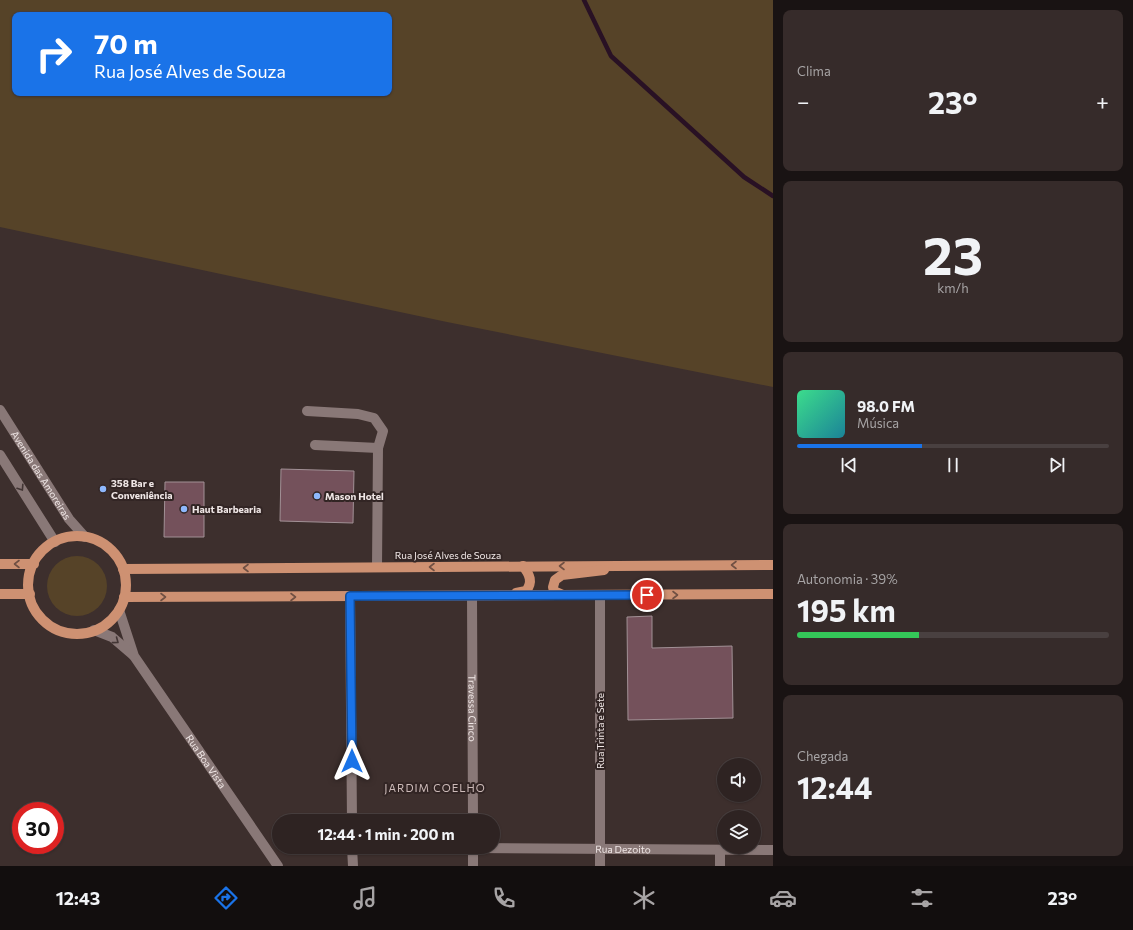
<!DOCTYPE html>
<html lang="pt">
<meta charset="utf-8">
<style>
:root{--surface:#2e2322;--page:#362b2a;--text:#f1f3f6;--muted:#a7a4a5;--line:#494040;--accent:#1a73e8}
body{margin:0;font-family:Commissioner,sans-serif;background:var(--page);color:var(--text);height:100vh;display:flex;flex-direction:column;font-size:15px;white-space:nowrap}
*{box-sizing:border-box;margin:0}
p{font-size:13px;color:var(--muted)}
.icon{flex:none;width:22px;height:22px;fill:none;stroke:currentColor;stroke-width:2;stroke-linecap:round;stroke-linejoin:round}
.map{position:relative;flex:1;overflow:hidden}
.drawer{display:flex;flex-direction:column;gap:10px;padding:10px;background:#191313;width:360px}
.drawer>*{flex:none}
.banner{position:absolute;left:12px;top:12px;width:380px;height:84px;border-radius:8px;box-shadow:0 1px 3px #0004,0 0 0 1px var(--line);background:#1a73e8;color:#fff;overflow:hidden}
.tools{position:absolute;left:717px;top:758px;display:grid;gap:8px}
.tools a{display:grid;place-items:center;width:44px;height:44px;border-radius:50%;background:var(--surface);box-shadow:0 1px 3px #0004,0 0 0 1px var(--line);font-size:20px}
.speed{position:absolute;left:12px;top:802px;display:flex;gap:8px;font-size:20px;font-weight:700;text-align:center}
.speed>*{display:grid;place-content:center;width:52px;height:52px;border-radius:50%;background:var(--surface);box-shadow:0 1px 3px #0004,0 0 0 1px var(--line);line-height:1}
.speed .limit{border:6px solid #d22;background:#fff;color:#111}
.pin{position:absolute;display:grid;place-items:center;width:34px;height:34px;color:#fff;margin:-17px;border:2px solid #fff;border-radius:50%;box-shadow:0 1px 4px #0007}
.me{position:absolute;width:44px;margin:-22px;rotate:0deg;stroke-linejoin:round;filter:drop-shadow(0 0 3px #0008)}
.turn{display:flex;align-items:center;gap:14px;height:84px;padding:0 16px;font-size:18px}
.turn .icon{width:52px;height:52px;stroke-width:2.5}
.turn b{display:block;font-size:28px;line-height:34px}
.big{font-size:30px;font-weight:700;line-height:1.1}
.drawer .widget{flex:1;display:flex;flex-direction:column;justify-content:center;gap:6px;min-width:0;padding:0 14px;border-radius:8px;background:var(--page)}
.drawer .dial{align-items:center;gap:0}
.dial b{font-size:52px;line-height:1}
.song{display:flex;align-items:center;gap:12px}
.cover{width:48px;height:48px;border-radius:6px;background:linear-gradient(135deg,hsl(150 70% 55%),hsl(190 70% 35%))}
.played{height:4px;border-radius:2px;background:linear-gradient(90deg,var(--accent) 40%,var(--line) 40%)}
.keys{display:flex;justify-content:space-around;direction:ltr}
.heat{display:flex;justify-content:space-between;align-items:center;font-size:22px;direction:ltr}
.charge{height:6px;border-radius:3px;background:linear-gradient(90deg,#34c759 39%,var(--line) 0)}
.trip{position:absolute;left:272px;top:814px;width:228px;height:40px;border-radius:20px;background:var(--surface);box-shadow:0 1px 3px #0004,0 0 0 1px var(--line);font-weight:700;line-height:40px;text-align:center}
.tab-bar{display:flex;height:64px;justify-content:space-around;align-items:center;background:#120e0e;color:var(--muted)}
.tab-bar .icon{width:28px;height:28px}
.tab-bar .selected{color:var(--accent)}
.tab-bar b{font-size:18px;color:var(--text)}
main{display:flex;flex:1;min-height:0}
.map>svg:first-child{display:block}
.green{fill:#564328;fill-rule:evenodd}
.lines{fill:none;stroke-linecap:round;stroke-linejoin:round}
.stream{stroke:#291124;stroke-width:4.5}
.building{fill:#74515b;stroke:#a29196}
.minor{stroke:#897877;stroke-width:10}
.major{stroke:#ce9172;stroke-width:10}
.oneway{stroke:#433635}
.oneway2{stroke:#705043}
.route-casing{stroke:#114b97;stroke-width:10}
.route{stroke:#1a73e8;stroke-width:7}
.poi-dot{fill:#8eb8fd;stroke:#322524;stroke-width:1.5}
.labels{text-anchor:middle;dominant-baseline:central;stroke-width:4;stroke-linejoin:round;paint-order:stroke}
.street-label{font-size:10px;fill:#f0e7e6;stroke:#322524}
.poi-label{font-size:10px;font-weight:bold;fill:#f0e7e6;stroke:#322524;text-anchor:start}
.neighbourhood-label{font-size:11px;letter-spacing:1px;fill:#ccbab8;stroke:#322524}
</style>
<main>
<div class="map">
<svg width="773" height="866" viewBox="0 0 773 866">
<rect width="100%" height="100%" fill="#3d2f2d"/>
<g class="green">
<path d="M 0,0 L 773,0 L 773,387 L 447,322 L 0,227 ZM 15,15 L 389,15 L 389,93 L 15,93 Z"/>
<circle cx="77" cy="586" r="30"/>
</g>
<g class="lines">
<polyline class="stream" points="584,0 611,56 744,177 773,196"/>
</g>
<g class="building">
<polygon points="281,469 354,471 353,523 280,521"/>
<polygon points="165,482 204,482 204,537 164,537"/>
<polygon points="652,616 652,648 732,646 733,718 628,720 627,617"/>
</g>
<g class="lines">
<g class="minor">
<path id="s1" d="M 0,410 L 69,519 L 85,537"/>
<polyline points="307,411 358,414 374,418 383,431 378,448 377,567"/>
<polyline points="315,445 378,448"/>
<polyline points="0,455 55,542"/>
<polyline points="600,595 600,866"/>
<polyline points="350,596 352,821"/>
<path id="s2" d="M 472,596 L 473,821"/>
<path id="s3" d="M 119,610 L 134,656 L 278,866"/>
<polyline points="94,630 112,637 133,655"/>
<polyline points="352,847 353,866"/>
<polyline points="473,847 473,866"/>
<path id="s4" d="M 473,848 L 773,850"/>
<polyline points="720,850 720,866"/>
</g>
<g class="major">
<circle cx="77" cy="585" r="49"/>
<polyline points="0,564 34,564"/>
<polyline points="123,569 773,565"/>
<path d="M 516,593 L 526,591 C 533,582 530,575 523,566"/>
<polyline points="0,594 30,594"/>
<polyline points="563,595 554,591 553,587 555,580 562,575 604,570"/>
<polyline points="124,597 773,594"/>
</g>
</g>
<defs><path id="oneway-chevron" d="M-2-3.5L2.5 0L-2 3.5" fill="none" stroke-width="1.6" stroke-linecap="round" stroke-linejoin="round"/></defs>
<g class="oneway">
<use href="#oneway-chevron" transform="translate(21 488) rotate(57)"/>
<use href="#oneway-chevron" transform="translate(116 641) rotate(37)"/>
</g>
<g class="oneway2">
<use href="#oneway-chevron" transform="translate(17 564) rotate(-180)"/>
<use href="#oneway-chevron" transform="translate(734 565) rotate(180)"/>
<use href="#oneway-chevron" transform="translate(562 566) rotate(180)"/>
<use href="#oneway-chevron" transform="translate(432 567) rotate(180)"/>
<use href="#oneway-chevron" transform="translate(246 568) rotate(180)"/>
<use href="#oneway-chevron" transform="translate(675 595)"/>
<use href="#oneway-chevron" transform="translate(163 597)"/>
<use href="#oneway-chevron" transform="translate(293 597)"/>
</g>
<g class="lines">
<g class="route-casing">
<polyline id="route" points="352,761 350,596 647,595"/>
</g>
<use href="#route" class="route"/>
</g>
<g class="poi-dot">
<circle cx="103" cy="489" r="4"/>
<circle cx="317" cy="496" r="4"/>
<circle cx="184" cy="509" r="4"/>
</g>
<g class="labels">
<g class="street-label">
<text stroke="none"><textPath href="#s1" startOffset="77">Avenida das Amoreiras</textPath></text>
<text x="448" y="555">Rua José Alves de Souza</text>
<text stroke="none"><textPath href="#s2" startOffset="112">Travessa Cinco</textPath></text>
<text transform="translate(600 731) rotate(-90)">Rua Trinta e Sete</text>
<text stroke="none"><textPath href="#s3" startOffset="176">Rua Boa Vista</textPath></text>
<text stroke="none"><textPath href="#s4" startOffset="150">Rua Dezoito</textPath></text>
</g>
<g class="poi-label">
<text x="111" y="483">358 Bar e<tspan x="111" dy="12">Conveniência</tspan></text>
<text x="325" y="496">Mason Hotel</text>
<text x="192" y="509">Haut Barbearia</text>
</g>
<g class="neighbourhood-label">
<text x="435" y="787">JARDIM COELHO</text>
</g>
</g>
</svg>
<div class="tools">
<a><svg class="icon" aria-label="sound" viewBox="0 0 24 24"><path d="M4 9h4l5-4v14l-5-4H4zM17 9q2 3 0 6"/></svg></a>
<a><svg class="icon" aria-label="layers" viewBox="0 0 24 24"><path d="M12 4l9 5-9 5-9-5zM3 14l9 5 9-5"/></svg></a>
</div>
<div class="speed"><div class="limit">30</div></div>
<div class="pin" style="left:647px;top:595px;background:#d93025"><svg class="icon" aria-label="arrive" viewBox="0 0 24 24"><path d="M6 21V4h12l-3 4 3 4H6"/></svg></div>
<svg class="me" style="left:352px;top:761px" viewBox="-20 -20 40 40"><path d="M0-17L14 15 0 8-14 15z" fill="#1a73e8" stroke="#fff" stroke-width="4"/></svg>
<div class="trip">12:44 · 1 min · 200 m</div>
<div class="banner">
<div class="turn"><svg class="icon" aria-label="right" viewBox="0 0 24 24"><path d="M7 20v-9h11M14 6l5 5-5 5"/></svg><div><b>70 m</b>Rua José Alves de Souza</div></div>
</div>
</div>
<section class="drawer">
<div class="widget"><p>Clima</p>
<div class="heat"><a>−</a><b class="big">23°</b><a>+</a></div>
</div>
<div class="widget dial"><b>23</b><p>km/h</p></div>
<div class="widget">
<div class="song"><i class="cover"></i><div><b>98.0 FM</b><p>Música</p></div></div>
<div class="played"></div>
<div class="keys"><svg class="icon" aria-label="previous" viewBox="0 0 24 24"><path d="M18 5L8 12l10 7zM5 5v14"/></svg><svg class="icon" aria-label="pause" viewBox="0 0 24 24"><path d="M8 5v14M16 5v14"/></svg><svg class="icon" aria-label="next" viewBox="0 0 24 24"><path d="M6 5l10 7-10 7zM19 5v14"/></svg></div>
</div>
<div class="widget"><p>Autonomia · 39%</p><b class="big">195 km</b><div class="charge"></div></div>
<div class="widget"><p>Chegada</p><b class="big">12:44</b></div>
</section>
</main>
<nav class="tab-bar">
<b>12:43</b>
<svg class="icon selected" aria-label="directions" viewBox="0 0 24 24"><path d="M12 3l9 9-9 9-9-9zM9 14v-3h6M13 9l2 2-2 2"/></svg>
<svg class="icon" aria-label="music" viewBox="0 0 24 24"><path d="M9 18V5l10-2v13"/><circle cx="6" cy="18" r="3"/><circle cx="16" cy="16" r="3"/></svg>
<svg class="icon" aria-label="phone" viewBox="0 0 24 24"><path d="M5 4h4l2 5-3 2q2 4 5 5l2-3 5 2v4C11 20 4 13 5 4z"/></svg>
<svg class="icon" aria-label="climate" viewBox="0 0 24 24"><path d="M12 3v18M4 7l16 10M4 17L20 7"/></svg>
<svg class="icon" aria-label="car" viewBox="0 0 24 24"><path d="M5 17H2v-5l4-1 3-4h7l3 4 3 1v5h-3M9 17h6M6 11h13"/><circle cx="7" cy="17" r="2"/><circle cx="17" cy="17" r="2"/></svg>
<svg class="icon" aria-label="filters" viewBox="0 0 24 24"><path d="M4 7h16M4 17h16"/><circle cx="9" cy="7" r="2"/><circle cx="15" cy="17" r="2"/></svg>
<b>23°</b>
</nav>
